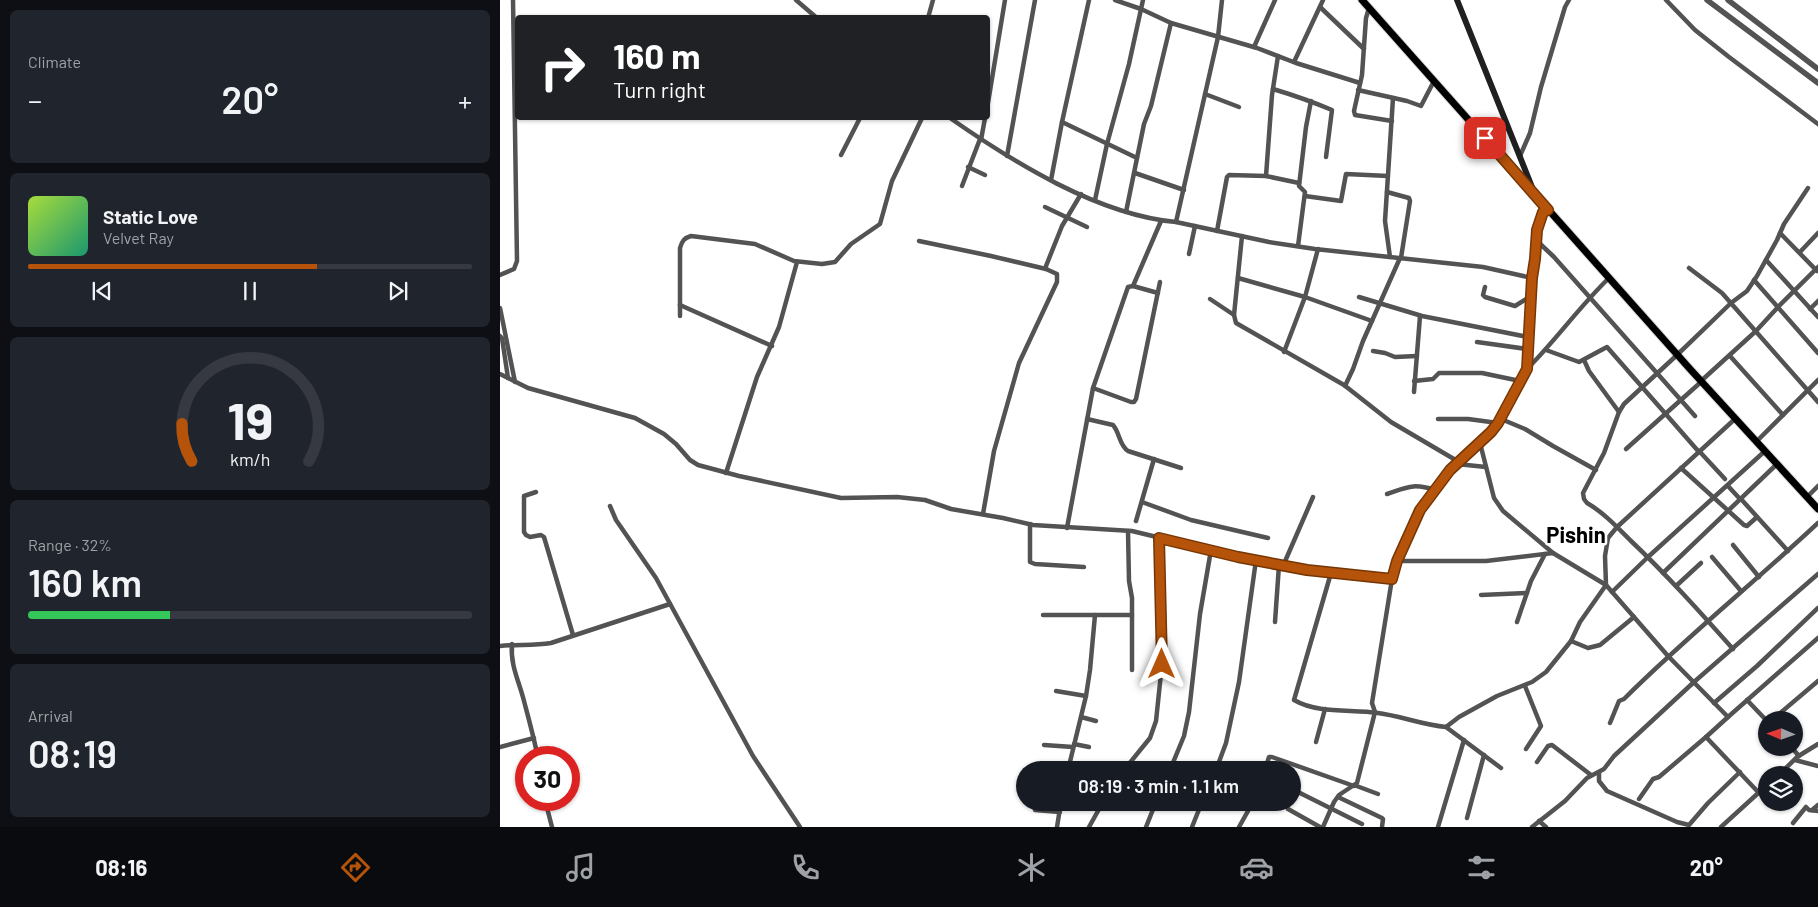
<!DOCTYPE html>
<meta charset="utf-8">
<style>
:root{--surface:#171b24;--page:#20242c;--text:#f1f3f6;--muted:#9ea1a6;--line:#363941;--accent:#b45309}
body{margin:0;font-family:Barlow,sans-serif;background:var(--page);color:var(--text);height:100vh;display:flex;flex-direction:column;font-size:19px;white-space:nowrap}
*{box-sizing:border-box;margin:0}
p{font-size:16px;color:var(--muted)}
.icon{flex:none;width:28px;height:28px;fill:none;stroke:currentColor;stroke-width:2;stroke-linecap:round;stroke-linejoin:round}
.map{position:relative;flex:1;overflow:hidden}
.panel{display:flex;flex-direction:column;gap:10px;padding:10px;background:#0d0f14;width:500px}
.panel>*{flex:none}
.hud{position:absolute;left:15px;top:15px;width:475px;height:105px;border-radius:5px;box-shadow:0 1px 4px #0004;background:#202124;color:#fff;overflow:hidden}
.needle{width:32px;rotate:272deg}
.fabs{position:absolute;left:1258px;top:711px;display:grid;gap:10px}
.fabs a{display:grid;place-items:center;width:45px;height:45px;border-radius:50%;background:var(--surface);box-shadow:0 1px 4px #0004;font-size:25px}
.speed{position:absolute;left:15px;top:746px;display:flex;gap:10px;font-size:25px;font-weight:700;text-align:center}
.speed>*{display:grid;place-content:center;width:65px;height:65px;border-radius:50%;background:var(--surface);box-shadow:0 1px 4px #0004;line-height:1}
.speed .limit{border:8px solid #d22;background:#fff;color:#111}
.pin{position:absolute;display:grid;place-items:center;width:42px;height:42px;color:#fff;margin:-21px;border-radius:10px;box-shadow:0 2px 8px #0006}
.me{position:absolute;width:55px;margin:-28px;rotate:0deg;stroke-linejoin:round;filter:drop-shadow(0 0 4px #0008)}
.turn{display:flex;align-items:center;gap:18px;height:105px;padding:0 15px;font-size:22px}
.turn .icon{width:65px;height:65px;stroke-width:2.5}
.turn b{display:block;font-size:35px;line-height:42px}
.big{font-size:38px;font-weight:600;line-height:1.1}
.panel .tile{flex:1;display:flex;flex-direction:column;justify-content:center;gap:8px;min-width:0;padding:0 18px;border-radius:8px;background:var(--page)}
.panel .dial{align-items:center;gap:0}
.dial svg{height:130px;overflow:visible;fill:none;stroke:var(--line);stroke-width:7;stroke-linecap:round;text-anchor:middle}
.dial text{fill:var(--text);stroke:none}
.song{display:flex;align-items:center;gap:15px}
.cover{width:60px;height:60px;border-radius:8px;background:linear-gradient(135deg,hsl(80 70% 55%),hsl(160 70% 35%))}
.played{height:5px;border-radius:2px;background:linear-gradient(90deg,var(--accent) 65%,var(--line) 65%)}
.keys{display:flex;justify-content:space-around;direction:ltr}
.heat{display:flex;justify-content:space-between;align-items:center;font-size:28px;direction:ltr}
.charge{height:8px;border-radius:4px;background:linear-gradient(90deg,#34c759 32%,var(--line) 0)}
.trip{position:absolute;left:516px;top:761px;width:285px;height:50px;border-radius:25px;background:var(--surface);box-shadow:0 1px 4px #0004;font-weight:600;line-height:50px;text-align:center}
.tabs{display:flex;height:80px;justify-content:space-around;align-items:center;background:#090b0e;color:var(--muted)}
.tabs .icon{width:35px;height:35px}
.tabs .active{color:var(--accent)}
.tabs b{font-size:22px;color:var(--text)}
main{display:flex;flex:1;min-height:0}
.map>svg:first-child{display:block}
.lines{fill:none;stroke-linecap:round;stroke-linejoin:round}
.primary-casing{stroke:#dbdbdb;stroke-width:9}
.minor{stroke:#535353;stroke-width:4.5}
.tertiary{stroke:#535353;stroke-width:5.5}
.secondary{stroke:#202020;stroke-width:6}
.primary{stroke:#000;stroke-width:7}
.route-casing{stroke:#753606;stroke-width:12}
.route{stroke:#b45309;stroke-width:9}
.labels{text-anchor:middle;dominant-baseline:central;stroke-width:5;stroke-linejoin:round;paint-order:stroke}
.town-label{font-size:22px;font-weight:bold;fill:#000;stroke:#fff}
</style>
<main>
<section class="panel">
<div class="tile"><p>Climate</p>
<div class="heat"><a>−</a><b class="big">20°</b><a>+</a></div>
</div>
<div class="tile">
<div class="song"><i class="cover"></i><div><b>Static Love</b><p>Velvet Ray</p></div></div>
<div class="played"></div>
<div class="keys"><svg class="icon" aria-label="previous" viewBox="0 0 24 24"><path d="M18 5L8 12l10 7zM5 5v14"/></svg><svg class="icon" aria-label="pause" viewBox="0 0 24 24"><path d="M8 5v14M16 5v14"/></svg><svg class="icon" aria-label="next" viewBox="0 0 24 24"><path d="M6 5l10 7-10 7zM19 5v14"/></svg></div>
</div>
<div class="tile dial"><svg viewBox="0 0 100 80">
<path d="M14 69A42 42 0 1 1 86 69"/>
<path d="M14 69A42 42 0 0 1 8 46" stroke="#b45309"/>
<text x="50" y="56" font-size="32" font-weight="700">19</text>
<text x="50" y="72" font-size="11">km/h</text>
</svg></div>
<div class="tile"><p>Range · 32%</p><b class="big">160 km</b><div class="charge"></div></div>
<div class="tile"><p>Arrival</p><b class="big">08:19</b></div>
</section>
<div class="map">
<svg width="1318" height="827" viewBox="0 0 1318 827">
<rect width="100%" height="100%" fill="#fff"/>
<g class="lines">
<g class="primary-casing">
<polyline id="primary" points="862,0 1190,369 1318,509"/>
</g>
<g class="minor">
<polyline points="296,0 317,18"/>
<polyline points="615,0 641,9 671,23 757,48 796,63 860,83"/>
<polyline points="1166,0 1195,30 1229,57 1318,124"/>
<polyline points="820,7 864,49"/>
<polyline points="869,8 866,18 862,75 854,111 855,115 892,121"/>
<polyline points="428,18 433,0"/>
<polyline points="754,47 775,0"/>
<polyline points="794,62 823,0"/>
<path d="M 773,89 C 793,95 813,102 832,110 L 826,157"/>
<polyline points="858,90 907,101 921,106 934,81"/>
<polyline points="705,94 739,107"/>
<polyline points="488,103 505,0"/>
<path d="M 450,118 C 513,162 598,215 676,222 L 769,242 L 815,249 L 983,267 L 1032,278 C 1036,256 1036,234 1043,212 L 1048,209"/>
<polyline points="562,122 637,158"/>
<polyline points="481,140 485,118"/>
<polyline points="341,155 360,118"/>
<polyline points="507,156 535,0"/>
<polyline points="1020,156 1030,133 1041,87 1065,7 1069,0"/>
<polyline points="468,167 485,175"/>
<polyline points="635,173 684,190"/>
<polyline points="766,176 772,95 778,56"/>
<polyline points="551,180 562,122 589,0"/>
<polyline points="462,186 480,139"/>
<polyline points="887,192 909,198 910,201 901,258"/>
<polyline points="805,196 841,201 846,174 888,176"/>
<polyline points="595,200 607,144 629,64 643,0"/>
<polyline points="545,207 587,227"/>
<polyline points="626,212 644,124 651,106 671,23"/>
<polyline points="676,222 718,37 722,0"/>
<polyline points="717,231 727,177 729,175 766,176 799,183"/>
<polyline points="1280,233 1317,271"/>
<polyline points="742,236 734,315 736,323 844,385 891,422 959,462"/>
<polyline points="1036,240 1054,257 1195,416"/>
<polyline points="419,241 491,256 546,269"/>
<polyline points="798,246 805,192 799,186 806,127 811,101"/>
<polyline points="1300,252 1318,233"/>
<polyline points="689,254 695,226"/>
<polyline points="890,257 885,221 893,98"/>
<polyline points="1266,260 1318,317"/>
<polyline points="1189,268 1222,293 1318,402"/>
<polyline points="0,275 14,269 17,261 13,0"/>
<polyline points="738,278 805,297 872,321"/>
<polyline points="1254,280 1318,353"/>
<polyline points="633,286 658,293"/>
<polyline points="985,287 983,295 985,297 1015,306 1031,296"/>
<polyline points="859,297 922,316 1028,337"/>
<polyline points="710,299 734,315"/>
<polyline points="180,305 272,346"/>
<polyline points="0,308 15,382"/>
<polyline points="1310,309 1318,301"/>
<path d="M 180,316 L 180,248 C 182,241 184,238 191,236 L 255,244 L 294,261 L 322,264 L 335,262 L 351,244 L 380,224 L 392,181 L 422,118"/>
<polyline points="0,336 2,338 8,378"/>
<polyline points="977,342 1027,349"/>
<polyline points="1046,350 1079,362 1107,347 1199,452"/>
<polyline points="873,351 885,353 895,357 917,356"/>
<polyline points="784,352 805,297 818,249"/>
<polyline points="1230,356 1283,415"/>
<polyline points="1084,360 1089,371 1119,412"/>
<path d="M 1027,369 C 1056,340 1079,307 1109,278"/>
<polyline points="0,374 28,388 135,418 164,434 176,444 190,460 198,465 239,476 341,498 397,497 425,500 451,509 503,518 533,525 632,531 739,557 807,570 892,579"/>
<polyline points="914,381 933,379 939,373 982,373 1020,381"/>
<polyline points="1201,381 1256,331 1279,306 1318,267"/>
<polyline points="845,386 853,369 863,341 900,258"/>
<polyline points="593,388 631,402 634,402 636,399 660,282"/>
<polyline points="914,392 920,316"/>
<path d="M 587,419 L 613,425 C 620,433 619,445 628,451 L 681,468"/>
<polyline points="938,419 968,419 998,423"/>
<polyline points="1001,419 1025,429 1053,446 1096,470"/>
<polyline points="1256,442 1318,380"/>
<polyline points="980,443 994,498 1003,511 1053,553"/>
<polyline points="1126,449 1201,382"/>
<polyline points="1200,452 1225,479"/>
<polyline points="957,464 986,467"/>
<polyline points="1181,468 1244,525 1247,526 1257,517"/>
<polyline points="226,473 257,377 279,327 297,262"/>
<polyline points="1228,486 1240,499"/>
<polyline points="36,492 24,496 24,532 26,535 30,537 41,535 44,537 73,635"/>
<path d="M 887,494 C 908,487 913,483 935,490"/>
<polyline points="1307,497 1318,486"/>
<polyline points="1241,499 1288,551"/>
<polyline points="642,502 691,520 768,538"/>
<polyline points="110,506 116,520 156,578 253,756 300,827"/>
<polyline points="483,514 494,451 519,363 557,282 557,274 546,269 546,266 562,226 581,194"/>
<polyline points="636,521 654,459"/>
<polyline points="530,524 530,562 535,564 584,567"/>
<polyline points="567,528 593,388 628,287 633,286 661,221"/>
<polyline points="628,531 629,581 632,598 632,670"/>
<polyline points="1233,545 1259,577"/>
<polyline points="1212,557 1241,591"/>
<polyline points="897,561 986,561 1053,553 1106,585 1168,656 1228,717 1206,737 1259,793"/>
<polyline points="783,566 813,497"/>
<path d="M 831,573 L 794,700 C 818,714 851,709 878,713 C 901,716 923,725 946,727 L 959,717 L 997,696 L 1032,682 L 1046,672 L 1071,641 L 1080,622 L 1106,585 L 1105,556 L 1108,538 L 1117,527 L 1236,418"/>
<polyline points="1163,573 1277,464"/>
<polyline points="1176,586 1201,563"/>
<polyline points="1112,592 1148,557 1265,451"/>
<polyline points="981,595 1027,593"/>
<polyline points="543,615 632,615"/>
<polyline points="775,622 779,565"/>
<polyline points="1017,622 1031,581 1045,554"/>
<polyline points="1071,641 1088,648 1100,645 1134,617"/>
<path d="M 12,644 C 10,665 19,681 24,701 C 29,720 34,738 38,758"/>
<path d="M 0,646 C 17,644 33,646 51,643 L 170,604"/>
<path d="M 1233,649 C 1200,612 1167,575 1130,540 C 1117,527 1103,512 1087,503 L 1084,499 L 1083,493 L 1104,453 L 1119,412 L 1124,404 L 1177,355 L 1231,303 L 1247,291 L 1257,276 L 1277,240 L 1284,224 L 1308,188"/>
<polyline points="1025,686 1041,726 1026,749"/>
<polyline points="556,691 586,696"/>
<polyline points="1247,700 1266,720"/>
<polyline points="1214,703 1257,666 1318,608"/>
<polyline points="581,717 596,721"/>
<polyline points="1228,717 1318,638"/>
<polyline points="1272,720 1318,681"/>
<path d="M 1110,723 L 1119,701 L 1124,699 C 1186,637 1254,583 1318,523"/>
<polyline points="946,727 1001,768"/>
<polyline points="816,742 825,709"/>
<polyline points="574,744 589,747"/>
<polyline points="544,745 573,747"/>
<polyline points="0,747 34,738"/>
<polyline points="1292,748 1299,756"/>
<polyline points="1295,760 1318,766"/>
<polyline points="1037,762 1048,746 1052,745 1091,775"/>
<polyline points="568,770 586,696 590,670 595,615"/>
<polyline points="624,770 650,738 656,721 662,664 662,606 659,538"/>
<polyline points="670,770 684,736 689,712 700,614 711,550"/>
<polyline points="716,770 726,743 739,682 756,560"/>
<polyline points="765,770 769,757 772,757 854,786"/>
<polyline points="1099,773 1099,781 1107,791 1177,822 1189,825 1208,803 1240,772"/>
<polyline points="1279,775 1297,757 1318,744"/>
<polyline points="854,785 878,794"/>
<polyline points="792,789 862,824"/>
<polyline points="838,797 882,818 883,819 882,827"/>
<polyline points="1139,799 1153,779 1159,777 1206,737"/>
<polyline points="45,800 52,827"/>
<polyline points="534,802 535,810 560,812"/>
<polyline points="788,809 820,827"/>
<polyline points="1312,810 1318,805"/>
<polyline points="967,818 984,755"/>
<polyline points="1039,821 1046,827"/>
<polyline points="1293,823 1306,807 1309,810 1318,811"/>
<polyline points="557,827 561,802"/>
<polyline points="589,827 603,802"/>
<polyline points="646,827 656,802"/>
<polyline points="692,827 702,802"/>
<polyline points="739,827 753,802"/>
<polyline points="823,827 834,802 839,795 857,783 875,712 872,703 892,579 897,561 920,510 950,470 991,433 1001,419 1027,369 1032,278"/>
<polyline points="938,827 964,740"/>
<polyline points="1032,827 1065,801 1087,778 1104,769 1114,756 1194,682 1318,574"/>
<polyline points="1221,827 1266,786"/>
</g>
<g class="tertiary">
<polyline points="1207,0 1318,83"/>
<polyline points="1228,0 1318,69"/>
</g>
<polyline class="secondary" points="957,0 1034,192"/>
<use href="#primary" class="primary"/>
</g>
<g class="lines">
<g class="route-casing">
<polyline id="route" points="662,664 659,538 738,557 807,570 892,579 897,561 920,510 950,470 991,432 998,423 1027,369 1032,278 1035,259 1037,230 1043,212 1048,210 985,138"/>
</g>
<use href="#route" class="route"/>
</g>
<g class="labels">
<g class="town-label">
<text x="1076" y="534">Pishin</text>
</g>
</g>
</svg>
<div class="fabs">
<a><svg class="needle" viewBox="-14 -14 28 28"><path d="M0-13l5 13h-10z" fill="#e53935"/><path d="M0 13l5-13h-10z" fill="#9ea1a6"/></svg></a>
<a><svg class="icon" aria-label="layers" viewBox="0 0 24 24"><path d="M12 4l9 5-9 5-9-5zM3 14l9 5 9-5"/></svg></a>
</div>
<div class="speed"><div class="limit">30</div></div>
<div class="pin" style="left:985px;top:138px;background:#d93025"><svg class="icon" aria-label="arrive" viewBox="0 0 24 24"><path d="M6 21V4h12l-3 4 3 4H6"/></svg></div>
<svg class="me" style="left:662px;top:664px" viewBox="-20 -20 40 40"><path d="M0-17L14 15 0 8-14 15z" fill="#b45309" stroke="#fff" stroke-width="4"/></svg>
<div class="trip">08:19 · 3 min · 1.1 km</div>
<div class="hud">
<div class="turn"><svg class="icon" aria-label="right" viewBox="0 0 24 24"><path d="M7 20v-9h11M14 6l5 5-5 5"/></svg><div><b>160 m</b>Turn right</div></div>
</div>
</div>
</main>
<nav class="tabs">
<b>08:16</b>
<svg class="icon active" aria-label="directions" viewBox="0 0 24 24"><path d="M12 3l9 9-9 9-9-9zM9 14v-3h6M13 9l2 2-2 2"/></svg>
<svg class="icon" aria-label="music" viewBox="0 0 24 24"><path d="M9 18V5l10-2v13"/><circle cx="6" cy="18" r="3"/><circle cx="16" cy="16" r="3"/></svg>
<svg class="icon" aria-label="phone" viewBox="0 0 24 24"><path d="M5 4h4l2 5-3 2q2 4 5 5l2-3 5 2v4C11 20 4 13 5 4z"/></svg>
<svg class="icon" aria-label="climate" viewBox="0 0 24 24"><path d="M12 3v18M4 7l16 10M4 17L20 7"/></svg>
<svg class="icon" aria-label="car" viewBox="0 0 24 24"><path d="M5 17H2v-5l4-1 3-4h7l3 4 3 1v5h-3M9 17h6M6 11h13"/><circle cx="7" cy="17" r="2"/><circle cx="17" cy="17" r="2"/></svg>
<svg class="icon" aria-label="filters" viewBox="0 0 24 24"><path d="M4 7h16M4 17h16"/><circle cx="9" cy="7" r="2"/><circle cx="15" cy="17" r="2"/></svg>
<b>20°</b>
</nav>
